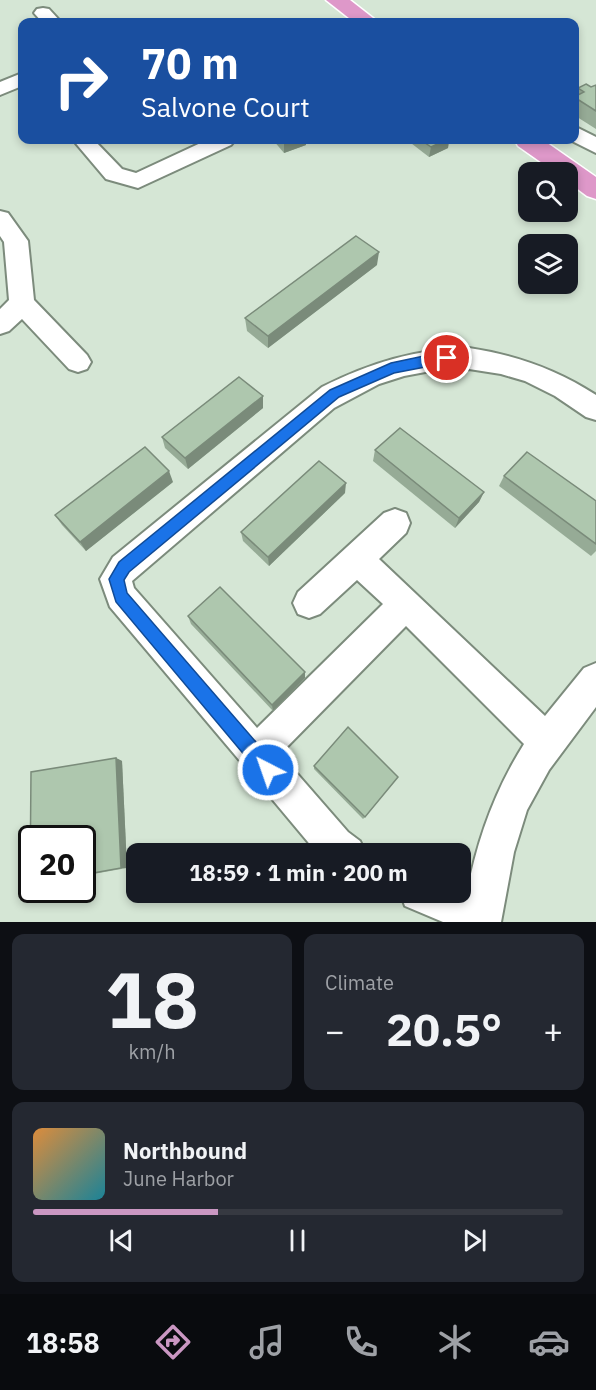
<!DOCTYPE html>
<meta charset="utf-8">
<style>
:root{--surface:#171b24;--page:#242831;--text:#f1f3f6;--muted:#9ea1a6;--line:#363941;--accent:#ca97c2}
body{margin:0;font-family:"IBM Plex Sans",sans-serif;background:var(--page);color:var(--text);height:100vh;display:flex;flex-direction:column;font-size:22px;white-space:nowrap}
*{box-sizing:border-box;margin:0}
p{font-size:20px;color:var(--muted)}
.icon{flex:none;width:33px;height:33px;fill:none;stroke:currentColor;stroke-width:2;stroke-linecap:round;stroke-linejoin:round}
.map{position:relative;height:922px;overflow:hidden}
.panel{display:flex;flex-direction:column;gap:12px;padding:12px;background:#0d0f14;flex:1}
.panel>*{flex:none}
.top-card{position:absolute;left:18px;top:18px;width:561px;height:126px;border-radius:12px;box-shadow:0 3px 9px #0003;background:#1a4fa0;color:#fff;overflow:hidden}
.fabs{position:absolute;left:518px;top:162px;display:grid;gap:12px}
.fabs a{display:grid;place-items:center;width:60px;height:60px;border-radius:12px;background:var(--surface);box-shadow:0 3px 9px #0003;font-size:30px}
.speed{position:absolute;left:18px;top:825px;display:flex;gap:12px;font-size:30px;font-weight:700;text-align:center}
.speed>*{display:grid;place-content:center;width:78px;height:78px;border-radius:50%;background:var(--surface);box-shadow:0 3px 9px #0003;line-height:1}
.speed .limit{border:3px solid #111;border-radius:9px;background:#fff;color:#111}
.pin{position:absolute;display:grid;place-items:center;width:51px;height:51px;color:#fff;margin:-26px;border:3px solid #fff;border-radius:50%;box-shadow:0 2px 6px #0007}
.me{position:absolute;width:66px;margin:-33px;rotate:319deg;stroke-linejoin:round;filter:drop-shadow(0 0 4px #0008)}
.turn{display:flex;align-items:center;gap:21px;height:126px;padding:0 24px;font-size:27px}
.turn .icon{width:78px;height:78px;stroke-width:2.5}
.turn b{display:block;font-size:42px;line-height:51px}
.big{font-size:45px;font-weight:700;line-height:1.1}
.panel .widget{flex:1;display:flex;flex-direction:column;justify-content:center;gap:9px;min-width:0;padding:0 21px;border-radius:12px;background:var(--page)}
.panel .dial{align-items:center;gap:0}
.dial b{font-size:78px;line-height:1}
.song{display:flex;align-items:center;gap:18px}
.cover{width:72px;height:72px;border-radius:9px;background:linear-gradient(135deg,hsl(30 70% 55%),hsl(190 70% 35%))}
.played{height:6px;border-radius:3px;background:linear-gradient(90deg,var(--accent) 35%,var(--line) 35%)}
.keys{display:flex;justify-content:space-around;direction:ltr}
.heat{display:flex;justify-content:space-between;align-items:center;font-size:33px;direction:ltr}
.panel .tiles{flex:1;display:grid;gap:12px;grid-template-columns:1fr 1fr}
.widget:last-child{grid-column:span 2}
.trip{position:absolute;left:126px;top:843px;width:345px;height:60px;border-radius:12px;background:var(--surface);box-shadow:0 3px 9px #0003;font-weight:700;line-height:60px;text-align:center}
.tab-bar{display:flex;height:96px;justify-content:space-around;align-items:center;background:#090b0e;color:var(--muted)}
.tab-bar .icon{width:42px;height:42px}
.tab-bar .on{color:var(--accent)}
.tab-bar b{font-size:27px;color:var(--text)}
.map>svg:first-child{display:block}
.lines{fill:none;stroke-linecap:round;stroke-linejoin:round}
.minor-casing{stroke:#7c8b7c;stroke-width:4}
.highway-casing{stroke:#fff;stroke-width:3}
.minor{fill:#fff;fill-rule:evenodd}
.highway{fill:#de98c9;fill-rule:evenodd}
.wall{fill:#96ab96}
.shaded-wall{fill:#7a8b7a}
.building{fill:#aec7ae;stroke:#7a8b7a;stroke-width:1.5}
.route{fill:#1a73e8;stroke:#114b97;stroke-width:1.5}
</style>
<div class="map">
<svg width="596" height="922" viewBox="0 0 596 922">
<rect width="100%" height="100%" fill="#d5e6d5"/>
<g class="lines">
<g class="minor-casing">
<g id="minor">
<polygon points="43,8 49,9 61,22 42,22 34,13 37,9"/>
<polygon points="22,73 22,86 0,95 0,82"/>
<polygon points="574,126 596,137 596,153 570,140 574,140"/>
<polygon points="73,140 94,140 122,169 136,173 207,140 235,140 231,145 138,188 106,179"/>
<polygon points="0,211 8,213 28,241 34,300 87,355 91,362 87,369 78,372 69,369 22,319 9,331 0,334 0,309 9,300 4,242 0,236"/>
<path d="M 469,348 C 516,355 556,369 596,395 L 596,420 L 586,417 L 555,396 L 525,381 L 501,374 L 469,369 L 436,370 L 404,376 L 379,384 L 334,408 L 132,581 L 134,588 L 257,728 L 383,604 L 357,580 L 320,614 L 309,618 L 298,614 L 293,603 L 298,592 L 384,513 L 395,509 L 406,513 L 410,523 L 406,533 L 379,559 L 545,716 L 584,668 L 596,663 L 596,707 L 549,770 L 527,810 L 514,852 L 501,922 L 443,922 L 405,906 L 400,892 L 460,892 L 460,890 L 467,893 C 477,840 495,790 524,744 L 406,626 L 280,754 L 348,832 L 360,841 L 366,854 L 318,854 L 247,769 L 243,767 L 240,761 L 110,607 L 100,579 L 113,557 L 322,387 C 370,363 415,349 469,348 Z"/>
</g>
</g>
<g class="highway-casing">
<g id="highway">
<polygon points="326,0 350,0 378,22 354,22"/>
<polygon points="515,140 543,140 596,177 596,199 587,196 567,181 567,172 555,172 518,146"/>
</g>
</g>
<use href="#minor" class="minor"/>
<use href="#highway" class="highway"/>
</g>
<g class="wall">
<polygon points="596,85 596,129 574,115 575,97 578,88 591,87"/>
<polygon points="273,140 306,140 306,145 284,153"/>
<polygon points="407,140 449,140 448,148 429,157"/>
<polygon points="377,265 268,348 247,331 245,318"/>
<polygon points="263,396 263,408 188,469 165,448 162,437"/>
<polygon points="375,450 484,492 479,502 455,528 373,461"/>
<polygon points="504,476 596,501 596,551 591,556 499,486"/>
<polygon points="173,482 86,551 62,525 55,515"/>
<polygon points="345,493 269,566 243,541 241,532"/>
<polygon points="188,616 305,678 273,711 191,624"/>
<polygon points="116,758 122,761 127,868 82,876 82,838"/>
<polygon points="314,766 365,817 363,819 314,769"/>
</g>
<g class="shaded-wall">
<polygon points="294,140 306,140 306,145 284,153 284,143"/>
<polygon points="446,140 449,140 448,148 429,157 431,147"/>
<polygon points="379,252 377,265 268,348 268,336"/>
<polygon points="263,396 263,408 188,469 185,458"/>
<polygon points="169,471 173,482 86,551 80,542"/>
<polygon points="346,483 345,493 269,566 268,557"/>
<polygon points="484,492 479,502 455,528 459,518"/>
<polygon points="305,672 305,678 273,711 272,705"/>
<polygon points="116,758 122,761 127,868 121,868"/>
</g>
<g class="building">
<polygon points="586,84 591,87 596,85 596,111 574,97 584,92 578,88"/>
<polygon points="281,140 294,140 284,143"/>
<polygon points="421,140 446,140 431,147"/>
<polygon points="356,236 379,252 268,336 245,318"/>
<polygon points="239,377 263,396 185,458 162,437"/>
<polygon points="400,428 484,492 459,518 375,450"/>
<polygon points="145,447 169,471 80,542 55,515"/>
<polygon points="527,452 596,501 596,544 504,476"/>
<polygon points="319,461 346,483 268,557 241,532"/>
<polygon points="220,587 305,672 272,705 188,616"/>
<polygon points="348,727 398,777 365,817 314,766"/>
<polygon points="116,758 121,868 82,875 82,838 32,838 32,885 30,885 31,772"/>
</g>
<polygon class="route" points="447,353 453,358 451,362 394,373 339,397 129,572 124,580 127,593 275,764 277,770 275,776 268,778 262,776 116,602 109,579 119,562 330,390 391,363 424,356"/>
</svg>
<div class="fabs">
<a><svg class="icon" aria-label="search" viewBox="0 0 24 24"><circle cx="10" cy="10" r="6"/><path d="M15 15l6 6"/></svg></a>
<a><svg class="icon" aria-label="layers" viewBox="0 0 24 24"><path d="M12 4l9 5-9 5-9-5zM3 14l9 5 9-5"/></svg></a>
</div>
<div class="speed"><div class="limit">20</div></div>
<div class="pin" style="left:447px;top:358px;background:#d93025"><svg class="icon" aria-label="arrive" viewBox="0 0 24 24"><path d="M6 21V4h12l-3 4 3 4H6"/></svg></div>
<svg class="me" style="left:268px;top:770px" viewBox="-20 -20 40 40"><circle r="17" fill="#1a73e8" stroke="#fff" stroke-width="3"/><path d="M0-11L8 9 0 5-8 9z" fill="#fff"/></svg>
<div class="trip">18:59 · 1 min · 200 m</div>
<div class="top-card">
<div class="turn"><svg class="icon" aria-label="right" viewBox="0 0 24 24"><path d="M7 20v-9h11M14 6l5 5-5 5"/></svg><div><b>70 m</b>Salvone Court</div></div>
</div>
</div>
<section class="panel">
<div class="tiles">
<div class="widget dial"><b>18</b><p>km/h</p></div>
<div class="widget"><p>Climate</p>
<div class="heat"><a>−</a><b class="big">20.5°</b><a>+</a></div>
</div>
<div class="widget">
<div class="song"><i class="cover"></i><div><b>Northbound</b><p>June Harbor</p></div></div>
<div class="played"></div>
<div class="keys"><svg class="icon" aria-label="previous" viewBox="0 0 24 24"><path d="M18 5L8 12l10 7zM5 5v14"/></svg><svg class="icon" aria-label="pause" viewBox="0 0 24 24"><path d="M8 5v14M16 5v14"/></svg><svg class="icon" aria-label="next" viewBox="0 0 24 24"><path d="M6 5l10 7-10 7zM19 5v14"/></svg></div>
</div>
</div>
</section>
<nav class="tab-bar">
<b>18:58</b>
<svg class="icon on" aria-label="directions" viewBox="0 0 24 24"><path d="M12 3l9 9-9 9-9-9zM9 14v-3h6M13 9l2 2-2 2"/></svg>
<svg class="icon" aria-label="music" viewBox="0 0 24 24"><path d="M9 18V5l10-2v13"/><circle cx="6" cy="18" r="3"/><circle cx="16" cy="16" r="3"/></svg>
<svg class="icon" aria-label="phone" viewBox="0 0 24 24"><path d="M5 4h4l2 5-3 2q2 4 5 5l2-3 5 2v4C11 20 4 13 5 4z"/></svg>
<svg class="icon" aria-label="climate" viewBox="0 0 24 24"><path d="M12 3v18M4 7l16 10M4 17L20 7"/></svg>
<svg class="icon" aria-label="car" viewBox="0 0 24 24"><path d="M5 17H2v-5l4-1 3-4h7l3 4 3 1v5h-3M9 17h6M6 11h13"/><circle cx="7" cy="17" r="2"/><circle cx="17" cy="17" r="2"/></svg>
</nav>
